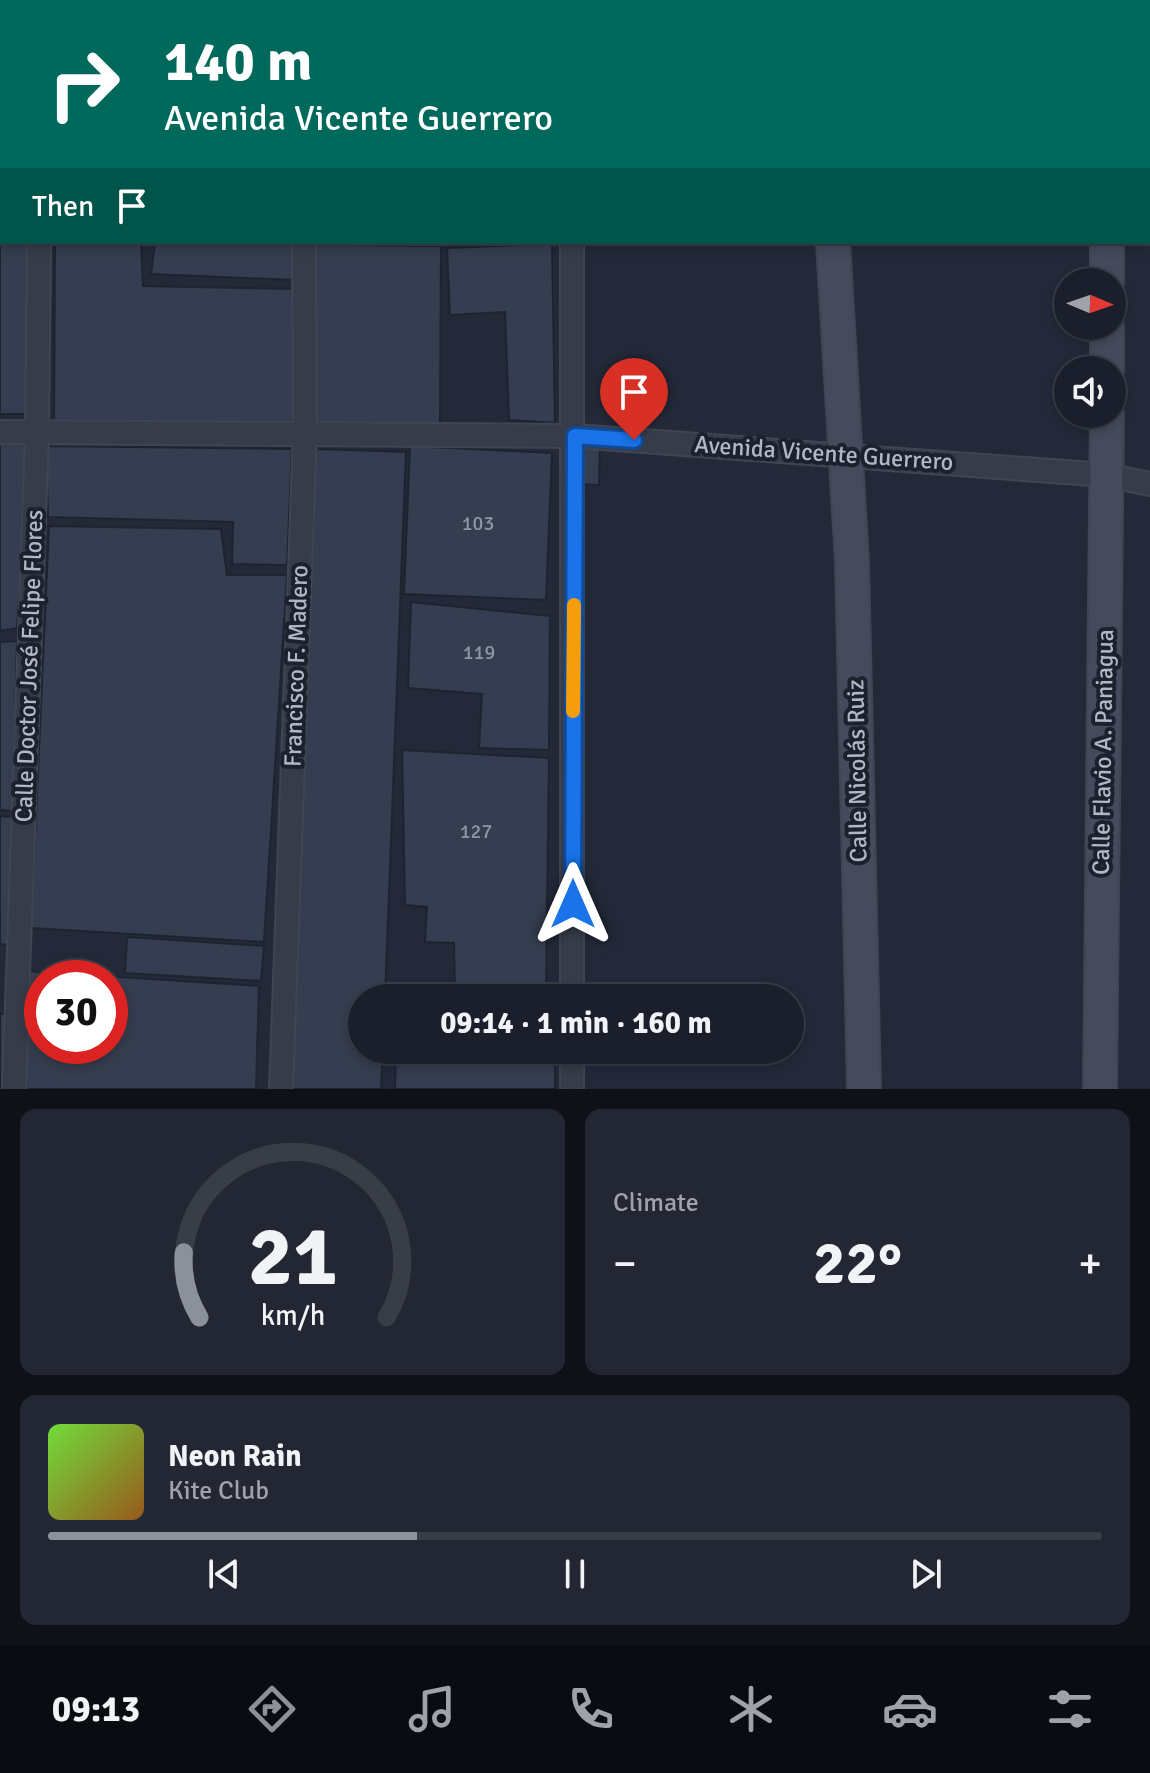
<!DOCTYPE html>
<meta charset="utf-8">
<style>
:root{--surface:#1a1f2b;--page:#232733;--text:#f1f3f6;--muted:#9fa2a9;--line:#383d47;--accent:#8c9099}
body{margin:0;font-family:Signika,sans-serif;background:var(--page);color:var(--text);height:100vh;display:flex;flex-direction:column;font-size:30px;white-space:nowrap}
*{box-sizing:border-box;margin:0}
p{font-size:26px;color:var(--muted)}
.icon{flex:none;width:44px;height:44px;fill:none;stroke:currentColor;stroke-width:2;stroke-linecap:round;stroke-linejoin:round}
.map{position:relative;height:1089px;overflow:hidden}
.side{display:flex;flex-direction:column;gap:20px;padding:20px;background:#0e1118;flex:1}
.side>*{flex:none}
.banner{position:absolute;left:0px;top:0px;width:1150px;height:244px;box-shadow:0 4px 12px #0003,0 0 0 2px var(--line);background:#00695c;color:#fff;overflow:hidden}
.needle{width:52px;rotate:92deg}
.tools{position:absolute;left:1054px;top:268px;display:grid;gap:16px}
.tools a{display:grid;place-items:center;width:72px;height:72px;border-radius:50%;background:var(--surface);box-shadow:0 4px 12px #0003,0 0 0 2px var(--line);font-size:40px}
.speed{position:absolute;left:24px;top:960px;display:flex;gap:16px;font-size:40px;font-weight:700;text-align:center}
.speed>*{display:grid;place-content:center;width:104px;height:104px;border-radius:50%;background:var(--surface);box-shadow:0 4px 12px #0003,0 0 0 2px var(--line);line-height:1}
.speed .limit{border:12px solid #d22;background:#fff;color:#111}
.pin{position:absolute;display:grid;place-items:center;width:68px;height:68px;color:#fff;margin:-82px -34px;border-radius:50% 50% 50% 0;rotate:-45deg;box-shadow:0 0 8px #0007}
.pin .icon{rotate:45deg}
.me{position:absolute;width:88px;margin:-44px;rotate:0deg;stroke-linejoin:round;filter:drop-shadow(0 0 6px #0008)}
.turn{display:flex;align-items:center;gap:28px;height:168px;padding:0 32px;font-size:36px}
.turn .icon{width:104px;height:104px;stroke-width:2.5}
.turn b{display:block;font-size:56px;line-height:68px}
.then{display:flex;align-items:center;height:76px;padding:0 32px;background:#0003;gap:16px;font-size:30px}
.big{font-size:60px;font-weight:800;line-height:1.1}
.side .card{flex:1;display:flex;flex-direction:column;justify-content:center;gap:12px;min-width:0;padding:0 28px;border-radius:16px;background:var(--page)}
.side .dial{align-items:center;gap:0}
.dial svg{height:208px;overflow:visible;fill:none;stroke:var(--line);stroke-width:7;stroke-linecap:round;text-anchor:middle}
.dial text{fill:var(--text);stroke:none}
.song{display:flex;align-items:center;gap:24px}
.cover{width:96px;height:96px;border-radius:12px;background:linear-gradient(135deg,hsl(100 70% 55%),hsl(30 70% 35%))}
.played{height:8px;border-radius:4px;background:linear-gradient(90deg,var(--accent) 35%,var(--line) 35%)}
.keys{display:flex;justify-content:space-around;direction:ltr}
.heat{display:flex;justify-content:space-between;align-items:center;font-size:44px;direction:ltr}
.side .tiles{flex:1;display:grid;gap:20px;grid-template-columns:1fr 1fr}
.card:last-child{grid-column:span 2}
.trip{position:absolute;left:348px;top:984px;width:456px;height:80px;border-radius:40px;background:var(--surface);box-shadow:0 4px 12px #0003,0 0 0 2px var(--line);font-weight:800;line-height:80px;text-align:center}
.menu{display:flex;height:128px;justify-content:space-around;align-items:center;background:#0a0c11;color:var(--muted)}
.menu .icon{width:56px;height:56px}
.menu .on{color:var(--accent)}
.menu b{font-size:36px;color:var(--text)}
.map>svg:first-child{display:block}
.building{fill:#353d50;stroke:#1e2330;stroke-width:2;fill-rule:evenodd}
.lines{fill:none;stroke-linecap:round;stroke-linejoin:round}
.street-casing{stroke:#404552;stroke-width:26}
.secondary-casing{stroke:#404552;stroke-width:36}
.street{stroke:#363c4a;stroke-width:22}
.secondary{stroke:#454a5c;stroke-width:32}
.route-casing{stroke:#114b97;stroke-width:20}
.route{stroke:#1a73e8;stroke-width:14}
.slow{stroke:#f59e0b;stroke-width:14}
.labels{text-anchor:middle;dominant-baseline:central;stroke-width:8;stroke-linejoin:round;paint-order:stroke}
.number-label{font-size:20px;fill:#9196a6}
.street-label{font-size:24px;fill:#b2b7c5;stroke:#1c212e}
</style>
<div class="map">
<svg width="1150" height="1089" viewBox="0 0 1150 1089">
<rect width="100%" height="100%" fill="#232939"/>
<g class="building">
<polygon points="146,0 290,0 290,2"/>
<polygon points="316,0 381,0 381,2"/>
<rect x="465" y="0" width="87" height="2"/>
<polygon points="0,6 2,242 29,242 26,414 0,414"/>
<polygon points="55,242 141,242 143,286 297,289 297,426 54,425"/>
<polygon points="155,242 294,242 294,280 151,274"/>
<polygon points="552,244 555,423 509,420 505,312 450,315 447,248"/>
<polygon points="315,245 441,246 440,426 314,425"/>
<polygon points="0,439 31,440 17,628 0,631"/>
<polygon points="579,442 600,442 599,485 578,484"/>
<polygon points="46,446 292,449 287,565 232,564 233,522 48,517"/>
<polygon points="410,446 552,453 546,600 404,594"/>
<polygon points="316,449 406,452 385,998 362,998 362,1050 383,1050 381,1089 291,1089"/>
<polygon points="49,526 221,529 227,575 287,575 264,942 31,928"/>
<polygon points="411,602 550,616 549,750 479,748 482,694 408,688"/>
<polygon points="17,641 13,811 0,810 0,642"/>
<polygon points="402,750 549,758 546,997 455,998 454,943 425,942 427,907 405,905"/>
<polygon points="0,816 12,817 9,945 0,944"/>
<polygon points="127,937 264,946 261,981 125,973"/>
<path d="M 26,971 L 259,986 L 256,1089 L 22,1089 ZM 42,978 L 110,978 L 110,1046 L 42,1046 Z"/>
<polygon points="0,1014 8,1014 6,1089 0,1089"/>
<polygon points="396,1050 555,1050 555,1089 395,1089"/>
</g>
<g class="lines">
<g class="street-casing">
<g id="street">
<polyline points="303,0 303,2"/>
<polyline points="569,0 569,2"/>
<polyline points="42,2 42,0"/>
<polyline points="1148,182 1150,183"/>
<polyline points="572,242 572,998"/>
<polyline points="0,432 575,436 1106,475 1150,484"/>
<polyline points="14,1089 37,434 39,242"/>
<polyline points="281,1089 305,433 304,242"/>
<polyline points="572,1089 572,1050"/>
</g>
</g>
<g class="secondary-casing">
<g id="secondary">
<polyline points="821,0 821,2"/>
<polyline points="1107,0 1107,2"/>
<polyline points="833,242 852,562 864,1089"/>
<polyline points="1107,282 1107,242"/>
<polyline points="1107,370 1107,326"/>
<polyline points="1100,1089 1107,414"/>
</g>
</g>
<use href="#street" class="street"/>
<use href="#secondary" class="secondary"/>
</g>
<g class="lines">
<g class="route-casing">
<polyline id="route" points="573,904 575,436 634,440"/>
</g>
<use href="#route" class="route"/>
<polyline class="slow" points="573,711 574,605"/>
</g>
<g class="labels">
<g class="number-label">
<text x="478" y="523">103</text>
<text x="479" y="652">119</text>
<text x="476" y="831">127</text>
</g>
<g class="street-label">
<text transform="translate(824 453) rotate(4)">Avenida Vicente Guerrero</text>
<text transform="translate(29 666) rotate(-88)">Calle Doctor José Felipe Flores</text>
<text transform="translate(296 666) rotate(-88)">Francisco F. Madero</text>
<text transform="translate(1103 752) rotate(-89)">Calle Flavio A. Paniagua</text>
<text transform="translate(857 771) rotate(-91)">Calle Nicolás Ruiz</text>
</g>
</g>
</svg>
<div class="tools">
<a><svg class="needle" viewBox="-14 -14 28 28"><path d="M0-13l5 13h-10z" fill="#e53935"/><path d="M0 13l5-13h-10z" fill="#9fa2a9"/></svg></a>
<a><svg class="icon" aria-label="sound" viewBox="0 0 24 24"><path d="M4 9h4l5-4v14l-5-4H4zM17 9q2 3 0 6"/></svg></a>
</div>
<div class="speed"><div class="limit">30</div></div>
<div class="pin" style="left:634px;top:440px;background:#d93025"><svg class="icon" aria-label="arrive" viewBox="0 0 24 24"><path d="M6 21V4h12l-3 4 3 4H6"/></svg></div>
<svg class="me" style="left:573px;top:904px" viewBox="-20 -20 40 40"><path d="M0-17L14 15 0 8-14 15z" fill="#1a73e8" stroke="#fff" stroke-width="4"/></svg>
<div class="trip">09:14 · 1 min · 160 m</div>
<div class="banner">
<div class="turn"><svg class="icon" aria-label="right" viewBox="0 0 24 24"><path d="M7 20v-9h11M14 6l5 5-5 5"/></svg><div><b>140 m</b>Avenida Vicente Guerrero</div></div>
<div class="then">Then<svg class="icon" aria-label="arrive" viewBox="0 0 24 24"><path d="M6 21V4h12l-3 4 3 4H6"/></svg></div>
</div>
</div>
<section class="side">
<div class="tiles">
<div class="card dial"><svg viewBox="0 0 100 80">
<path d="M14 69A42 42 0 1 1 86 69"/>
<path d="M14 69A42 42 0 0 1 8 44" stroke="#8c9099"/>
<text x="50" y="56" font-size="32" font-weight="700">21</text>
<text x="50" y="72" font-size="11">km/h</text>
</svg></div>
<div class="card"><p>Climate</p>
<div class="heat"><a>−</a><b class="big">22°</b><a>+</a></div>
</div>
<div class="card">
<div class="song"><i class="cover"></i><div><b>Neon Rain</b><p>Kite Club</p></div></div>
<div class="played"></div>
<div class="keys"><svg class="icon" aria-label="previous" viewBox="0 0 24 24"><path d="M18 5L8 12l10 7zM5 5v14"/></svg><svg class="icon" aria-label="pause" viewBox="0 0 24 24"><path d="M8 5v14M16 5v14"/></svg><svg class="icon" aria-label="next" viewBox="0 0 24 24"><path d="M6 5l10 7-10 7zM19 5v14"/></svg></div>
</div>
</div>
</section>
<nav class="menu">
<b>09:13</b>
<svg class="icon on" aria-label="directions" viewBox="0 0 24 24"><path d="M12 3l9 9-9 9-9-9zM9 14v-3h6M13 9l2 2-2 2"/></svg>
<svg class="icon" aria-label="music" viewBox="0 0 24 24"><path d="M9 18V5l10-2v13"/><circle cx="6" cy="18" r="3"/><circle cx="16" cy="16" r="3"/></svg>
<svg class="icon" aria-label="phone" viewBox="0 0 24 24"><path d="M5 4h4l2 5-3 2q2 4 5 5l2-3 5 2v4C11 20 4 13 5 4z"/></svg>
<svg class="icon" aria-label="climate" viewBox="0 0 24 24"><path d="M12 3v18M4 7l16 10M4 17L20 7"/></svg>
<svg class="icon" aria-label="car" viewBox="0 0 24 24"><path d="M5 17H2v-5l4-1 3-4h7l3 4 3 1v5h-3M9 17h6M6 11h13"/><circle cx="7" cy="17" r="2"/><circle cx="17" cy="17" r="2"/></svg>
<svg class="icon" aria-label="filters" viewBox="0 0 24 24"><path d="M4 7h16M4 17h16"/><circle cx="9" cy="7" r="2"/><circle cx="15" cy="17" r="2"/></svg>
</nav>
